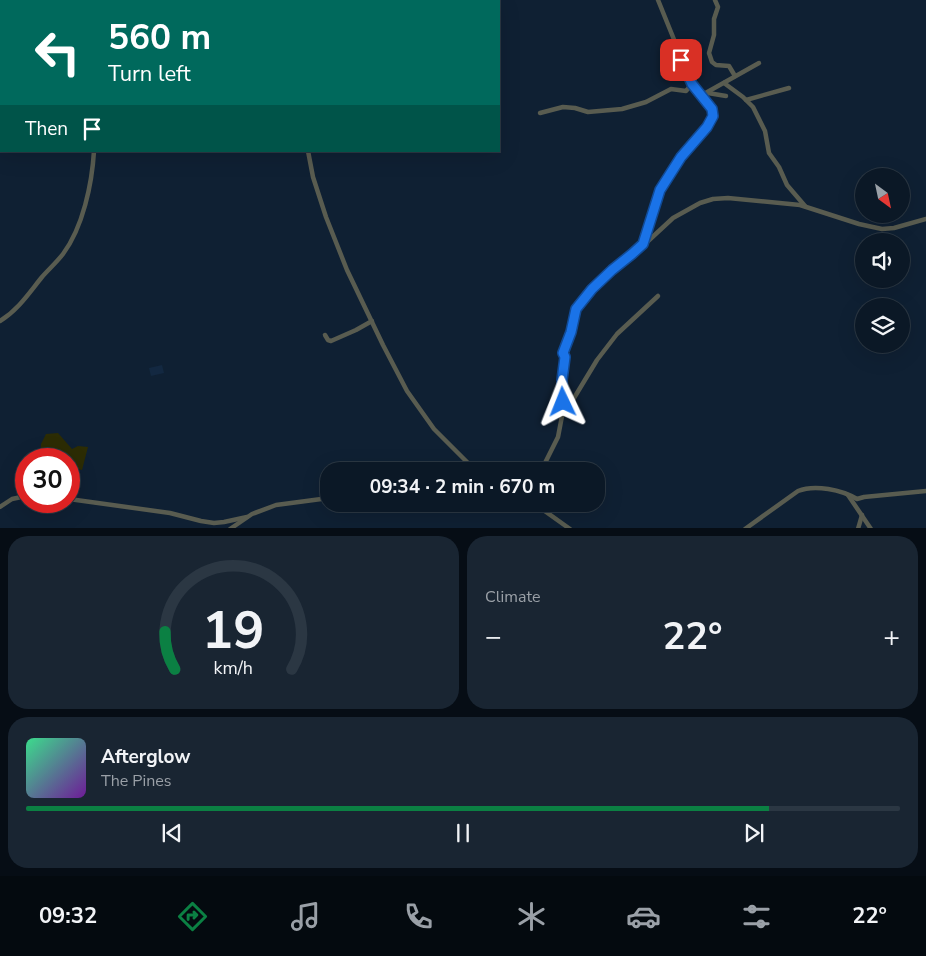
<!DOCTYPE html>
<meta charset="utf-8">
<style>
:root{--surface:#0b1826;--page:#192532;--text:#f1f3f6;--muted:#9aa0a7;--line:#2b3743;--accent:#0b8043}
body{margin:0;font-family:"Nunito Sans",sans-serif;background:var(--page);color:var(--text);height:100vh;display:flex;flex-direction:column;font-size:19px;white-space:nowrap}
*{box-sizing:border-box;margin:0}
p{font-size:16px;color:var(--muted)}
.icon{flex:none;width:28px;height:28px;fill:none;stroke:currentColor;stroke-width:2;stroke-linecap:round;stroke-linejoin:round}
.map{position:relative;height:528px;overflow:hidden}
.sheet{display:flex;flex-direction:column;gap:8px;padding:8px;background:#060d15;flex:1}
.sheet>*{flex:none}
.top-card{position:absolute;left:0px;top:0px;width:500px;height:152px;box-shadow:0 5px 20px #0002,0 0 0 1px var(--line);background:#00695c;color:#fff;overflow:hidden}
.needle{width:32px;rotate:147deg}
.controls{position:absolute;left:855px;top:168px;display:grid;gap:10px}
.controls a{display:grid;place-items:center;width:55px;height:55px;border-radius:50%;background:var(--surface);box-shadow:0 5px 20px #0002,0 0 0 1px var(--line);font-size:25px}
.speed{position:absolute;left:15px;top:448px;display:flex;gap:10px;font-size:25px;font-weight:700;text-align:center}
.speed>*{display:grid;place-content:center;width:65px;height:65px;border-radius:50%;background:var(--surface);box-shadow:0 5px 20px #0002,0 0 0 1px var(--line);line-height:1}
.speed .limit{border:8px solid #d22;background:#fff;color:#111}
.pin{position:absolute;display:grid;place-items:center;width:42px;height:42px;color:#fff;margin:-21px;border-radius:10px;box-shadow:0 2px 8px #0006}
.me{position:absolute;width:55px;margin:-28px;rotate:358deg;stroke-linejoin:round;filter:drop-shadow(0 0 4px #0008)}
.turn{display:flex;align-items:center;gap:18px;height:105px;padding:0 25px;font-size:22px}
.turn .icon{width:65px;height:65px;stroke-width:2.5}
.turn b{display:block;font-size:35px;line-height:42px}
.then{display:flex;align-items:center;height:48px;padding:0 25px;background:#0003;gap:10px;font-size:19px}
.big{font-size:38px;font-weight:700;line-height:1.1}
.sheet .card{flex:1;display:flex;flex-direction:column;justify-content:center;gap:8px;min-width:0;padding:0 18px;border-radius:20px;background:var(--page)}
.sheet .dial{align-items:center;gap:0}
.dial svg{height:130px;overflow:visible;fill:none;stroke:var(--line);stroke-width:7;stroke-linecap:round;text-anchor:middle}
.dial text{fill:var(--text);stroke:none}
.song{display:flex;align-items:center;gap:15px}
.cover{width:60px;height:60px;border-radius:8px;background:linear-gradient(135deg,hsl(150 70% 55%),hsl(280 70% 35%))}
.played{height:5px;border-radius:2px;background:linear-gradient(90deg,var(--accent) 85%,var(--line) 85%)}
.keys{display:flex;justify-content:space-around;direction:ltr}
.heat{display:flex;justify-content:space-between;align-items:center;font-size:28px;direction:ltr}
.sheet .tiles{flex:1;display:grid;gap:8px;grid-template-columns:1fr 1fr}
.card:last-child{grid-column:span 2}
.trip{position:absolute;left:320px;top:462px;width:285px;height:50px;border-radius:20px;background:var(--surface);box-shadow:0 5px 20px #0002,0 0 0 1px var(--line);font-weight:700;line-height:50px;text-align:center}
.tab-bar{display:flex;height:80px;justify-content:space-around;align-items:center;background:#040a0f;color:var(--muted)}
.tab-bar .icon{width:35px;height:35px}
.tab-bar .on{color:var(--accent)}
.tab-bar b{font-size:22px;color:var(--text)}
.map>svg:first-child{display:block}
.built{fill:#132841}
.green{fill:#2c2c04}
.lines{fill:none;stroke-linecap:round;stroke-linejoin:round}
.minor{stroke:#595c50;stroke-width:4.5}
.route-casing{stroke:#114b97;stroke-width:12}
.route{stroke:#1a73e8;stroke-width:9}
</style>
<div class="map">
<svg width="926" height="529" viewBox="0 0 926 529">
<rect width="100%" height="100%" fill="#0f2033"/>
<polygon class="built" points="162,365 164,373 151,376 149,368"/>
<polygon class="green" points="58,433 72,449 78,446 88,447 82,470 69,467 69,459 40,459 41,444 46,434"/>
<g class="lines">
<g class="minor">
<polyline points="94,0 94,1"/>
<polyline points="236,0 238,1"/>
<polyline points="715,0 718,7 714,19 714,35 709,53 712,62 716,65 729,66 735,76"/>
<polyline points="217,1 218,0"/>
<polyline points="0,34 1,35"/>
<polyline points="724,83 743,97 753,107 765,131 769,153 779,167 787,185 805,206"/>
<polyline points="708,93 726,96"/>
<polyline points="702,95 759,63"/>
<polyline points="746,100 789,88"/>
<polyline points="0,106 1,106"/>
<polyline points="540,113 563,107 575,108 588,112 622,109 646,102 671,89 686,91 692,84"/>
<polyline points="308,151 313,177 326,217 347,270 383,345 407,391 434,429 476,471"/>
<polyline points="643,244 660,191 686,150 707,127 713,116 711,106 692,84 658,0"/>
<path d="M 0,321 C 18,310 29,293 42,277 C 49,269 57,262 63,254 C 83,227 92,184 94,151"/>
<polyline points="325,335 328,340 331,341 356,330 372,321"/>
<polyline points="562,416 562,380 565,357 563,353 571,332 574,313 592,289 612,270 646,243 673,218 700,203 713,199 728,198 800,205 859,224 882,229 894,228 926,219"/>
<polyline points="541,471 558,437 562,416 571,403 597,360 617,334 658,296"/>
<polyline points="848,495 871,529"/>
<polyline points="69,499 170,513 201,521 214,523 224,522 247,517"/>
<polyline points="535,504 570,529"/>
<polyline points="0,507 12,499 26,496"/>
<polyline points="230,529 252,514 276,505 329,498"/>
<path d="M 745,529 L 798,491 C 815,484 842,490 857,499 L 864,497 L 926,491"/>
<polyline points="858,529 862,515"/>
</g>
</g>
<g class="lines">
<g class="route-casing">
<polyline id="route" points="563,402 562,380 565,357 563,353 571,332 576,309 592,289 612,270 632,254 643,244 660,190 681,157 707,127 713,116 712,109 692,84 681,60"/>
</g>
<use href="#route" class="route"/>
</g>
</svg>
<div class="controls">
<a><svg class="needle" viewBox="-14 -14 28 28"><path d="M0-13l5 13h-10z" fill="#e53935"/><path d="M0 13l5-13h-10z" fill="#9aa0a7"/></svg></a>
<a><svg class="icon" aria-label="sound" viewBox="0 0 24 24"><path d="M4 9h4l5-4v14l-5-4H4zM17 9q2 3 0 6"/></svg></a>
<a><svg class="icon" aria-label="layers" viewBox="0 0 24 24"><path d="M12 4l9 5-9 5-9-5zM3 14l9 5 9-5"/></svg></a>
</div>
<div class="speed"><div class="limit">30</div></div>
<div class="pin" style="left:681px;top:60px;background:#d93025"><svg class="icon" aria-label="arrive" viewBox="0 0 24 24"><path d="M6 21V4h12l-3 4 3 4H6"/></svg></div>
<svg class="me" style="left:563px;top:402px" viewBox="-20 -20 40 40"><path d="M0-17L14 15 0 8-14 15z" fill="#1a73e8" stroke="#fff" stroke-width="4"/></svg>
<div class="trip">09:34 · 2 min · 670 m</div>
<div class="top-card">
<div class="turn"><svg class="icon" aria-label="left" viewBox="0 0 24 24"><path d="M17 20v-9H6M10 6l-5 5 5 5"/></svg><div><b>560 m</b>Turn left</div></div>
<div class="then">Then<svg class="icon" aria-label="arrive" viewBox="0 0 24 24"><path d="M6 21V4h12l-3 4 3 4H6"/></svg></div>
</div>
</div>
<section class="sheet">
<div class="tiles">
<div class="card dial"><svg viewBox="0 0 100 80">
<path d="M14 69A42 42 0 1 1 86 69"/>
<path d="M14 69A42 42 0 0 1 8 46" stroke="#0b8043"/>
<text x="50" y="56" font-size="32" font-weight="700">19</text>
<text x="50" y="72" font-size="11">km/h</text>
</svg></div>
<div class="card"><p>Climate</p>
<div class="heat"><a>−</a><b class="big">22°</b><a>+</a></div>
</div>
<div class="card">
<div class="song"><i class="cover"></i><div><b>Afterglow</b><p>The Pines</p></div></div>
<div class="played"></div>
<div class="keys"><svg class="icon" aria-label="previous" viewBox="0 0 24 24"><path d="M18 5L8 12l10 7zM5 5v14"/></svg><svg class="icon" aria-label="pause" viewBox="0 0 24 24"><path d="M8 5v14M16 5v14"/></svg><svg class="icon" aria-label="next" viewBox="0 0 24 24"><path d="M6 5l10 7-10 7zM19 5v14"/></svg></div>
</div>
</div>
</section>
<nav class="tab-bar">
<b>09:32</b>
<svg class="icon on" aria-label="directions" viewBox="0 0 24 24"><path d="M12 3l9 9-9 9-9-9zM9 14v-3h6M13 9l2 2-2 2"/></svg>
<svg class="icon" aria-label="music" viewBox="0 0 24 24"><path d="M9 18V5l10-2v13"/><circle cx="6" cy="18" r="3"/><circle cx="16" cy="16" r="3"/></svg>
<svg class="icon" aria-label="phone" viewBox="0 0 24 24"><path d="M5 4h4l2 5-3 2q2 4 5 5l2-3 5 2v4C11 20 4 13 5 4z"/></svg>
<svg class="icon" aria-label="climate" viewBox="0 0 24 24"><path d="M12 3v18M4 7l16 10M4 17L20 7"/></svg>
<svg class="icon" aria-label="car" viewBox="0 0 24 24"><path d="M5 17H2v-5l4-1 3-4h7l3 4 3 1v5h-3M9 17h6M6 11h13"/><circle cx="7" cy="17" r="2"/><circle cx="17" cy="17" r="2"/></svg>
<svg class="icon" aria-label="filters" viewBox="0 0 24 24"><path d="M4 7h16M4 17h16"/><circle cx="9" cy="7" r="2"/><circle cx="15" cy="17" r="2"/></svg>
<b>22°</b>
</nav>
